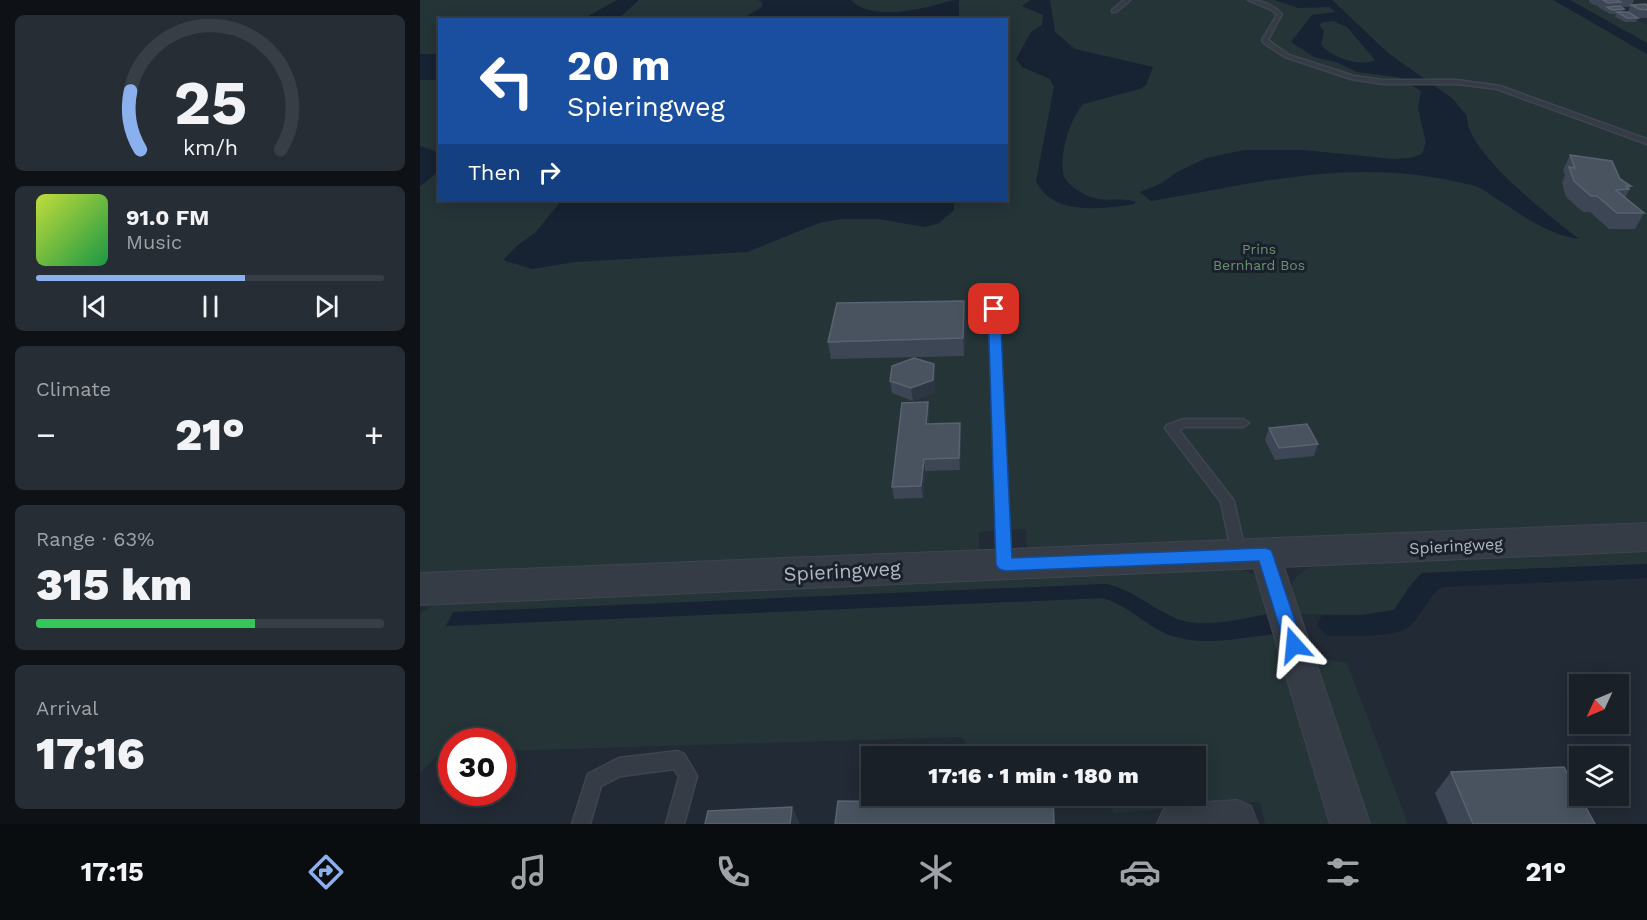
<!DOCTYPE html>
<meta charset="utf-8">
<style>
:root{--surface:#1a2028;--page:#272d34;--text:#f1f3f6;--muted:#9fa3a8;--line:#383e45;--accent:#8ab0ee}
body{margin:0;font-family:"Work Sans",sans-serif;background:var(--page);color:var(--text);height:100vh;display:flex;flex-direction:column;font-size:22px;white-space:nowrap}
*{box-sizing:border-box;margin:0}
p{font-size:20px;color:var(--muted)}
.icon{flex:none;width:33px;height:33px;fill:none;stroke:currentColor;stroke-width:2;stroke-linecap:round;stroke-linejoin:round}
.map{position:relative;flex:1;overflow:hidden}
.details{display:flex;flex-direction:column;gap:15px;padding:15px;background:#0e1216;width:420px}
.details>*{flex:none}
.guide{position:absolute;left:18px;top:18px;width:570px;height:183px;border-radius:0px;box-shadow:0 3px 15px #0003,0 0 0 2px var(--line);background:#1a4fa0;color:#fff;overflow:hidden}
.needle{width:39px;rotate:226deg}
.fabs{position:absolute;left:1149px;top:674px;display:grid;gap:12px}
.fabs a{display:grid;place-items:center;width:60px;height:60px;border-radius:0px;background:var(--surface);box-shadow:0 3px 15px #0003,0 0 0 2px var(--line);font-size:30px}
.speed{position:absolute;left:18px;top:728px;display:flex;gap:12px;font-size:30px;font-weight:700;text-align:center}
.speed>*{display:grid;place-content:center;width:78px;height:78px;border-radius:50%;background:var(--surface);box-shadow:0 3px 15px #0003,0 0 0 2px var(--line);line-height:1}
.speed .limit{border:9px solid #d22;background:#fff;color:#111}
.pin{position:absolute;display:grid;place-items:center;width:51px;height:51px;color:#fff;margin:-26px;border-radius:12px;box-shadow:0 3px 9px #0006}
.me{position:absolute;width:66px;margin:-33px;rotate:342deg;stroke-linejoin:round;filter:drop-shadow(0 0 4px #0008)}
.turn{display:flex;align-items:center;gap:21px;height:126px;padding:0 30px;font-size:27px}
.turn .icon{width:78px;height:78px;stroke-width:2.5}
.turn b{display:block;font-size:42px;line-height:51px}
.then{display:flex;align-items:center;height:57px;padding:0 30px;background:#0003;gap:12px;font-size:22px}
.big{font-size:45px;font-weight:800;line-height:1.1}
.details .tile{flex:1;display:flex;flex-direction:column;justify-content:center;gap:9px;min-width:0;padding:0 21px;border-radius:9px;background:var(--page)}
.details .dial{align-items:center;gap:0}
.dial svg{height:156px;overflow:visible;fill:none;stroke:var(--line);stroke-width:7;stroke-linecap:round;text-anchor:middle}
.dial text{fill:var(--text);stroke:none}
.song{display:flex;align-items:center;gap:18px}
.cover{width:72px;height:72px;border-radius:9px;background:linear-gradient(135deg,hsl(70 70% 55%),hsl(140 70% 35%))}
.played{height:6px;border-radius:3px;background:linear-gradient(90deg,var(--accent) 60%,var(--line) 60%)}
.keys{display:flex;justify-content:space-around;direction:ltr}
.heat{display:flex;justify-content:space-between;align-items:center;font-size:33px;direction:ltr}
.charge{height:9px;border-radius:4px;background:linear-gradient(90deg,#34c759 63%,var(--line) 0)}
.trip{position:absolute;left:441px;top:746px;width:345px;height:60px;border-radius:0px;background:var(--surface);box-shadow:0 3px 15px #0003,0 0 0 2px var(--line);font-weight:800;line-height:60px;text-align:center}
.dock{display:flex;height:96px;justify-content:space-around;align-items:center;background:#0a0d10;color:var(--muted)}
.dock .icon{width:42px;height:42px}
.dock .selected{color:var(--accent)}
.dock b{font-size:27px;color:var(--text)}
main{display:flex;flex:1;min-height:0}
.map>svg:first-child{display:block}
.green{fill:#243437}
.water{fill:#172232;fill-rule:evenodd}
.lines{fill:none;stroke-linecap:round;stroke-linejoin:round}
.service-casing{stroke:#3f4550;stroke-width:3}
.minor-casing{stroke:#3f4550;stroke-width:2}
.tertiary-casing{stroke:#3f4550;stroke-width:2}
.service{fill:#353c46;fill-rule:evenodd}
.minor{fill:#353c46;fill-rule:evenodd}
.tertiary{fill:#353c46;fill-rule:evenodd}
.wall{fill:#3d4654;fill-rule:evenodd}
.shaded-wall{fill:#2d3643}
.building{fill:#495360;stroke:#596270;stroke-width:1.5}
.route{fill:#1a73e8;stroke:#114b97;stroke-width:1.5}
.labels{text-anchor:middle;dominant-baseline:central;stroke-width:6;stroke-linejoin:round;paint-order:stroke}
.far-park-label{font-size:14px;fill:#699172;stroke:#1b212b}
.street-label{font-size:16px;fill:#b0b7c3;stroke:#1b212b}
.near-street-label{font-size:20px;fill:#b0b7c3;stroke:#1b212b}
</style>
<main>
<section class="details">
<div class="tile dial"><svg viewBox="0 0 100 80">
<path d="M14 69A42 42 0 1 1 86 69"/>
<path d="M14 69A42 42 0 0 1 9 39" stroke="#8ab0ee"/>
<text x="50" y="56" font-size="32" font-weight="700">25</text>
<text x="50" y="72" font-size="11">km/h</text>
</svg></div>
<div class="tile">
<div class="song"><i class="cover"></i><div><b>91.0 FM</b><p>Music</p></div></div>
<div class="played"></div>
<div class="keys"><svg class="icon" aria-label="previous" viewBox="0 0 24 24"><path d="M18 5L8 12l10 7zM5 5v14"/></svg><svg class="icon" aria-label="pause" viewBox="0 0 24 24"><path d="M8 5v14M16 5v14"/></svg><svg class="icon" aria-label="next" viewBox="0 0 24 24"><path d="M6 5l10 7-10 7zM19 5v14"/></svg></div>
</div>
<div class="tile"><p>Climate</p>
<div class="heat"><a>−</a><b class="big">21°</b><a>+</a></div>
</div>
<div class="tile"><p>Range · 63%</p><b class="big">315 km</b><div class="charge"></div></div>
<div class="tile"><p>Arrival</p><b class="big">17:16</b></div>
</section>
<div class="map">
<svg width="1227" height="824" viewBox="0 0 1227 824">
<rect width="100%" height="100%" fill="#222a35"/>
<g class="green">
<polygon points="0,0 1181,0 1227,25 1227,522 724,544 607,552 606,529 559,532 559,554 0,578 0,63 19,63 20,200 586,200 586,20 20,20 19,54 0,54"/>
<path d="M 1227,550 L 1227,564 L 1002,573 L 990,586 L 974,610 L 942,615 L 878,614 C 867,589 868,576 896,565 Z"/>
<path d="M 814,565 L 838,577 L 849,614 C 822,618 778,630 753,617 C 729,606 713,591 687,584 L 424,595 L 26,625 L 683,598 C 704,604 717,617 735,628 C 773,650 813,638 854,634 L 910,824 L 845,824 L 840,802 L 693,813 L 690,799 L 545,801 L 545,795 L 776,795 L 776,756 L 545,756 L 545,740 L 540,737 L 83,751 L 82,741 L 32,741 L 31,753 L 20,753 L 0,773 L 0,614 L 15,604 Z"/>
<polygon points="892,657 927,663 988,824 943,824"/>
</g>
<g class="water">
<polygon points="197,0 219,0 198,19 163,19"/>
<path d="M 338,0 L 431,0 C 447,18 485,12 507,7 C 518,5 528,0 539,0 L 539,19 L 322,19 L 342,7 L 342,2 Z"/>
<path d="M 611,0 L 630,0 L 635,32 L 655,49 L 733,67 L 726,85 L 720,89 L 663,104 C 650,119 638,156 644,176 C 647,185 665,196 674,198 C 687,202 703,197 716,202 L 714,204 C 683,209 632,216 616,181 L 634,87 L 630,79 L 602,67 L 596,59 L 611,32 L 622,25 L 623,15 L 602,6 Z"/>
<path d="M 855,0 L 912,0 L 968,53 L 1033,99 L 1047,116 C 1045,152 1131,217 1159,239 C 1130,235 1106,218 1082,202 C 1073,197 1064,189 1055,186 C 940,155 844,182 731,201 L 720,192 L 740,184 L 759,171 L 787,158 L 824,150 L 883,150 L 973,159 L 990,158 L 1002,154 L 1006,142 L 998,109 L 1001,91 L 978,77 L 937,72 L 916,62 L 894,57 L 871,42 L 892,15 L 916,12 L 909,7 L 878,8 ZM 913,21 L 927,27 L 955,60 C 942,68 909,57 901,44 L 904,31 L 899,25 L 903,22 Z"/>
<polygon points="1133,0 1150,0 1227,43 1227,54"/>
<rect x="0" y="54" width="19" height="26"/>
<path d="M 0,146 L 15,151 L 20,156 C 20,172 13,177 0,186 Z"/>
<polygon points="142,200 534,200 534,210 519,223 505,227 458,219 422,219 399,223 327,252 155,262 112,269 83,260 98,245 115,233"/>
<path d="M 1227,564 L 1227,578 L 1022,587 C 1007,597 1003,614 990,626 C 977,639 926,635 907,636 L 897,625 L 902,615 L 942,615 L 974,610 L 990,586 L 1002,573 Z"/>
<path d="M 687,584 C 713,591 729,606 753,617 C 780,631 821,619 849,614 L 854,634 C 813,638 773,650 735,628 C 717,617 704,604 683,598 L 26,626 L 33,612 Z"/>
</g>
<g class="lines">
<g class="service-casing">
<g id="service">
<polygon points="704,0 710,0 696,12 692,12 692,10"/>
<path d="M 828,0 C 841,0 853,5 862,14 L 848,40 L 869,55 L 934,76 L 963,80 L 1037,80 L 1080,86 L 1227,139 L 1227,144 L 1077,89 L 1037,84 L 963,84 L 931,79 L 865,57 L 845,44 L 842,40 L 857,15 L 852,10 Z"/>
<polygon points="574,306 579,309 591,563 589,567 584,569 579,567 577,563 569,309"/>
<polygon points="764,419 823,419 829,423 823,427 765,427 759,430 814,501 826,555 824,559 819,561 814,559 812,555 801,502 745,428 747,425"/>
<polygon points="258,751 264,754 277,776 264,824 246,824 259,777 254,769 201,776 181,786 170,824 152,824 168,774 199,758"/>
</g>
</g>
<g class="minor-casing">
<g id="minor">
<polygon points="845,543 856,546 860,555 950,824 910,824 830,555 834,546"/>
<polygon points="817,800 831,806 838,824 737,824 743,810 757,804"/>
</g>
</g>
<g class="tertiary-casing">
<polygon id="tertiary" points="1227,523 1227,551 0,605 0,573"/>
</g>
<use href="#service" class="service"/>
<use href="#minor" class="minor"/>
<use href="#tertiary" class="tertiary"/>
</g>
<g class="wall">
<path d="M 1169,0 L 1214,0 L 1212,5 L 1227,5 L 1227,18 L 1218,18 L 1216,22 L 1205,22 L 1195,17 L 1196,14 L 1190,14 L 1178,7 L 1178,6 L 1174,5 L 1169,2 ZM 1201,7 L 1210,7 L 1208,12 L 1203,12 L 1204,9 Z"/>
<polygon points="1150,155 1200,179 1211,186 1205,198 1224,213 1215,229 1189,229 1170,212 1163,212 1146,197 1142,183 1145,175 1143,170"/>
<polygon points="546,318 544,356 411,359 408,342"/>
<polygon points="515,376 515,392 493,401 472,393 470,381"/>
<polygon points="508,402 509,415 509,424 541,435 540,470 505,471 503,498 474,499 472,487"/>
<polygon points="849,428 898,444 894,456 855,460 845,440"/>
<polygon points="1031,772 1175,824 1028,824 1015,793"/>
</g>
<g class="shaded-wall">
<polygon points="544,301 546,318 544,356 543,338"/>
<polygon points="514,364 515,376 515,392 493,401 491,388"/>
<polygon points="508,402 509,415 508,436 506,424"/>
<polygon points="540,423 541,435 540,470 539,458"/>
<polygon points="504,459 505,471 503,498 501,486"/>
<polygon points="372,807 380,823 379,824 370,824"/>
</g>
<g class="building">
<polygon points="1183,0 1197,0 1201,2 1188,3"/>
<polygon points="1225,4 1227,5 1227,10 1219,9 1211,5"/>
<polygon points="1200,6 1204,9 1192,10 1187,7"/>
<polygon points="1197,12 1208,12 1218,18 1207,18"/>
<polygon points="1150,155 1192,161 1200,179 1211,186 1206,186 1209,189 1196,190 1224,213 1197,213 1177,196 1171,196 1154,181 1149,167 1155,168"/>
<polygon points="544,301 543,338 408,342 417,303"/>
<polygon points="494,358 514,364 513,380 491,388 470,381 472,366"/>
<polygon points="508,402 506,424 540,423 539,458 504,459 501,486 472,487 482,403"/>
<polygon points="887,424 898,444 859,448 849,428"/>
<polygon points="1144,767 1175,824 1053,824 1031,772"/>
<polygon points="633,796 634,824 415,824 418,801 511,802"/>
<polygon points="372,807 370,824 285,824 288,811"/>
</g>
<polygon class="route" points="574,305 580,309 592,558 845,548 851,550 853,555 883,645 880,651 874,653 867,651 865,645 839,561 585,571 579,569 576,565 568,309"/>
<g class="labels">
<g class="far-park-label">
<text x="839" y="249">Prins<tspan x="839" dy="16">Bernhard Bos</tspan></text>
</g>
<g class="street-label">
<text transform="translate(1036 546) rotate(-3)">Spieringweg</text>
</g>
<g class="near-street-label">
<text transform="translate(422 571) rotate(-3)">Spieringweg</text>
</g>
</g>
</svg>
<div class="fabs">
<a><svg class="needle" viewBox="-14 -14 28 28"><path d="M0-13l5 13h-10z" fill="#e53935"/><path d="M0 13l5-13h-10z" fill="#9fa3a8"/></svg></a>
<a><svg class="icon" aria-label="layers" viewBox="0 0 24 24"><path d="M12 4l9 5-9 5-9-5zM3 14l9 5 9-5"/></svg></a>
</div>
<div class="speed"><div class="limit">30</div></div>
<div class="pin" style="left:574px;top:309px;background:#d93025"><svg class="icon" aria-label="arrive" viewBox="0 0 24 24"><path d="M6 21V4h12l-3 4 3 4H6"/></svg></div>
<svg class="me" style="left:874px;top:645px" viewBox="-20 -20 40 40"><path d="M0-17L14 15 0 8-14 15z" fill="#1a73e8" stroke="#fff" stroke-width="4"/></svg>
<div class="trip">17:16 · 1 min · 180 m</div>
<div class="guide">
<div class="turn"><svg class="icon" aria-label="left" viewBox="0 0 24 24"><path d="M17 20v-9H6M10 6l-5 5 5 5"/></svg><div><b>20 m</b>Spieringweg</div></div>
<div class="then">Then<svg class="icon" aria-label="right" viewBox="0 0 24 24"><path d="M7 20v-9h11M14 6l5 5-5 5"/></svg></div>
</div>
</div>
</main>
<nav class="dock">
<b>17:15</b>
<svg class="icon selected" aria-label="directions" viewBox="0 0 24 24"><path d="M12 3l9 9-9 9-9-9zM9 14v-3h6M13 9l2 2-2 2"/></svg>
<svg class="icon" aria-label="music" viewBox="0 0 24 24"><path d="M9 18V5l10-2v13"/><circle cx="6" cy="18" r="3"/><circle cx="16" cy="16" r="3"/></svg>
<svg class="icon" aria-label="phone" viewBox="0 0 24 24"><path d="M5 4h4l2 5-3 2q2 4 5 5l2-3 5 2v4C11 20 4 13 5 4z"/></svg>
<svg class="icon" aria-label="climate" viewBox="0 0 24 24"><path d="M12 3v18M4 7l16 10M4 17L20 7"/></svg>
<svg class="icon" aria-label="car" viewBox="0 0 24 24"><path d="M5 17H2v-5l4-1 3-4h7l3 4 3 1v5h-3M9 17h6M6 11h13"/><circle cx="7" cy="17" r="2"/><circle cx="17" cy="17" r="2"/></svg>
<svg class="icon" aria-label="filters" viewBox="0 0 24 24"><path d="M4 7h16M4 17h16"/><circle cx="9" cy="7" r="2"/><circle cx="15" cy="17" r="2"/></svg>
<b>21°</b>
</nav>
